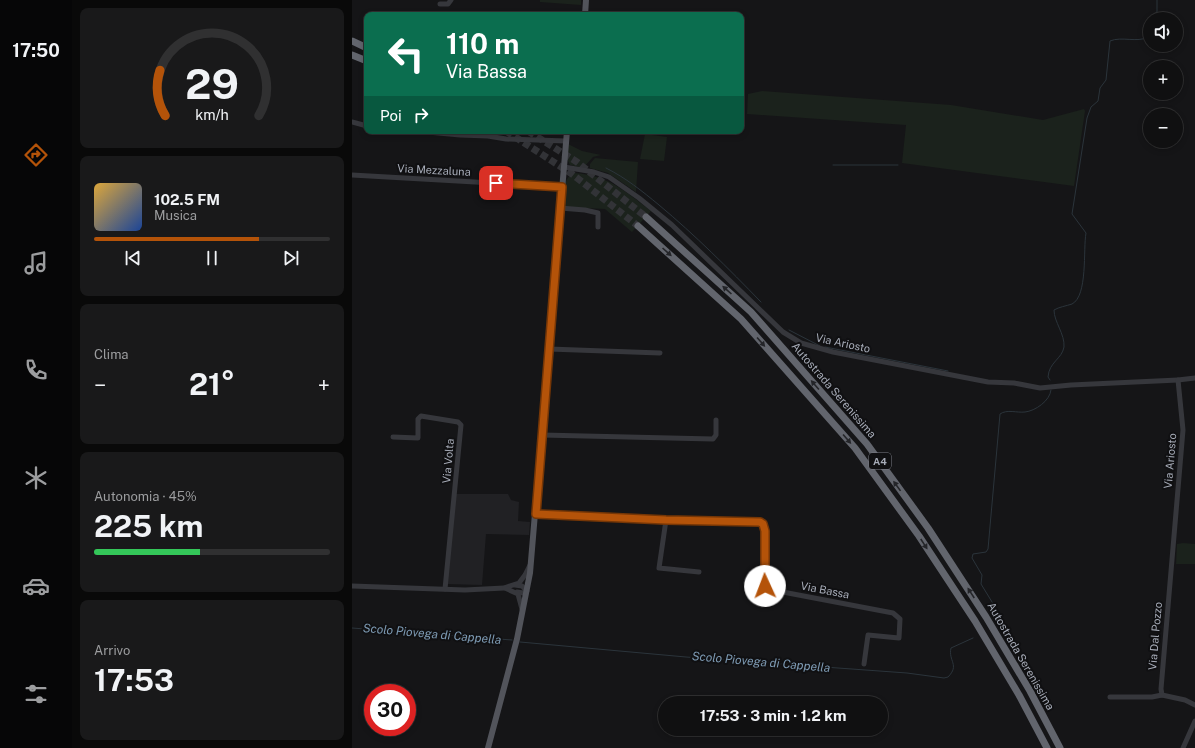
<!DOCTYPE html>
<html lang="it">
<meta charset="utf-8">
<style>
:root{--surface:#101011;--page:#19191a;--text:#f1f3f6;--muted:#9c9d9f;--line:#303031;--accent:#b45309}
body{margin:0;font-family:"Public Sans",sans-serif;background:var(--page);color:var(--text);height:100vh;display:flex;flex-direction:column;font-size:15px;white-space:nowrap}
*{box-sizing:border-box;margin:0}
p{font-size:13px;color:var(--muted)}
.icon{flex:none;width:22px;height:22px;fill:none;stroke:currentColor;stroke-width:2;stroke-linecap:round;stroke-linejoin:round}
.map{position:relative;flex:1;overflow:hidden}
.panel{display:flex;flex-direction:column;gap:8px;padding:8px;background:#090909;width:280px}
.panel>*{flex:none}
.banner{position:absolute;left:12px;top:12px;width:380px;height:122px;border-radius:8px;box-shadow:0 2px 6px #0003,0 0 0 1px var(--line);background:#0b6e4f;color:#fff;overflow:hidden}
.tools{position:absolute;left:791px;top:12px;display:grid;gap:8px}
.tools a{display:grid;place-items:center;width:40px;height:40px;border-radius:50%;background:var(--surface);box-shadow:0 2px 6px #0003,0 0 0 1px var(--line);font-size:20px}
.speed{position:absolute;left:12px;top:684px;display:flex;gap:8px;font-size:20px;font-weight:700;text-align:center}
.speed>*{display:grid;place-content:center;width:52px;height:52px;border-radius:50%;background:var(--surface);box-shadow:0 2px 6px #0003,0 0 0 1px var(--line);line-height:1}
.speed .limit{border:6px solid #d22;background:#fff;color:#111}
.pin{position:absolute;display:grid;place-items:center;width:34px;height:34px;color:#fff;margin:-17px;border-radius:8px;box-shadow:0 2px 6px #0006}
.me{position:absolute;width:44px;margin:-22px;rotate:358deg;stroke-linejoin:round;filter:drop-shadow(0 0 3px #0008)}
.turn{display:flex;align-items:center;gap:14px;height:84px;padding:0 16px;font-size:18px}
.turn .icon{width:52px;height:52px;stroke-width:2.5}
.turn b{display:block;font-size:28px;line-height:34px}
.then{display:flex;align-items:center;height:38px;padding:0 16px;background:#0003;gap:8px;font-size:15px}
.big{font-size:30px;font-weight:700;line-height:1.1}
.panel .card{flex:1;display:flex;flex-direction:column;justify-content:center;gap:6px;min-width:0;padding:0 14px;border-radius:8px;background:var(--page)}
.panel .dial{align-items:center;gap:0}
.dial svg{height:104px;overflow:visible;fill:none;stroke:var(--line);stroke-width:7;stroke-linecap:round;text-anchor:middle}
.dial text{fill:var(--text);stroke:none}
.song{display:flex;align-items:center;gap:12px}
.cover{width:48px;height:48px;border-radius:6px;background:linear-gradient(135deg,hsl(40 70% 55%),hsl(220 70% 35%))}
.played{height:4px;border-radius:2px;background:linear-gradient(90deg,var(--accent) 70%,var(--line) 70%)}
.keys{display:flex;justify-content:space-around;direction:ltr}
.heat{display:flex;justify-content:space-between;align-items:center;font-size:22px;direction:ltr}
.charge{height:6px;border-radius:3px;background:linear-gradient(90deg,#34c759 45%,var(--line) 0)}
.trip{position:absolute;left:306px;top:696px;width:230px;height:40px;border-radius:20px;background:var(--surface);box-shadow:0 2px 6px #0003,0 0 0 1px var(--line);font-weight:700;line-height:40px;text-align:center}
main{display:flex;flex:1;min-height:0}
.menu{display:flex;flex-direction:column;width:72px;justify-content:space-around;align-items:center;background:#060607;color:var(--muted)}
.menu .icon{width:28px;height:28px}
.menu .on{color:var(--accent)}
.menu b{font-size:18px;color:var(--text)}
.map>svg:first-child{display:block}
.built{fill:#212124}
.green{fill:#1b221c}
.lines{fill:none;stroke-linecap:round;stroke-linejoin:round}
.stream{stroke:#2b343b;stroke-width:1}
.highway-tunnel{stroke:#323337;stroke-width:7;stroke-dasharray:7 3.5;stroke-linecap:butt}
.minor{stroke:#36373c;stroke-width:5}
.major{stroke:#52545b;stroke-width:6}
.highway{stroke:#62656d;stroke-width:7}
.oneway{fill:#242529}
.route-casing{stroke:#753606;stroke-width:10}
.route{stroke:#b45309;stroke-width:7}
.labels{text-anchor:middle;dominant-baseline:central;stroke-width:4;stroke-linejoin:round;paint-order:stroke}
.shield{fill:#101012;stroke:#7a7d86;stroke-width:1}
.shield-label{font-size:10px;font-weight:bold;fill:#a7acb8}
.street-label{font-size:11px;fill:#a7acb8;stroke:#101012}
.water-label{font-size:12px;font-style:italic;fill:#7d9ab3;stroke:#101012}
</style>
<main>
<nav class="menu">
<b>17:50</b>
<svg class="icon on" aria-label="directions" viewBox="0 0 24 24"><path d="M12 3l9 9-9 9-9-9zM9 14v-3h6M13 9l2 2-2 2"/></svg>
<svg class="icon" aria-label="music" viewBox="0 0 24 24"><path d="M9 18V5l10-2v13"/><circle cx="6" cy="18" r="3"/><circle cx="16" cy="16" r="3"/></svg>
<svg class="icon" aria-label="phone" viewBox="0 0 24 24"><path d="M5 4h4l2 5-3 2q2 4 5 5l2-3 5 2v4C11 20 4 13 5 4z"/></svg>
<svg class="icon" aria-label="climate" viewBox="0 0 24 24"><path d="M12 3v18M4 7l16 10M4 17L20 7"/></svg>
<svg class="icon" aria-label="car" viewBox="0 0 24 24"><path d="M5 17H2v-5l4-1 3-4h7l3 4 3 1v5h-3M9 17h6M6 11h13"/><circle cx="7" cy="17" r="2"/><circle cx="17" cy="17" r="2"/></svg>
<svg class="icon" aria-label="filters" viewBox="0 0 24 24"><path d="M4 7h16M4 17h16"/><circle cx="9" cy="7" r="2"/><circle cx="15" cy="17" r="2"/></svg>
</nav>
<section class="panel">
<div class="card dial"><svg viewBox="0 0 100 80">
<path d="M14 69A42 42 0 1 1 86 69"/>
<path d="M14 69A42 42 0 0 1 10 34" stroke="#b45309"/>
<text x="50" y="56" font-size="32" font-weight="700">29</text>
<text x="50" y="72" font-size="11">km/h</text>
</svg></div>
<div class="card">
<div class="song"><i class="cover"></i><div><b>102.5 FM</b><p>Musica</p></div></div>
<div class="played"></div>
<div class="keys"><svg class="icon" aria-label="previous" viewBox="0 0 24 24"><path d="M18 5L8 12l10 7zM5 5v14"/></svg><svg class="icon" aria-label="pause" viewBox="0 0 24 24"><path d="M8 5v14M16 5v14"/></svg><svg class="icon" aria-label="next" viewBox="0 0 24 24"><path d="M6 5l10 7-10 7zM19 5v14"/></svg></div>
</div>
<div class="card"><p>Clima</p>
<div class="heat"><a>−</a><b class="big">21°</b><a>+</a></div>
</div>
<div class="card"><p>Autonomia · 45%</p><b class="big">225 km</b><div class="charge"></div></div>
<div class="card"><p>Arrivo</p><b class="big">17:53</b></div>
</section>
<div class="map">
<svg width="843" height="748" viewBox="0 0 843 748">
<rect width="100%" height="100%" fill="#151517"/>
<polygon class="built" points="104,494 156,494 159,500 167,502 166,521 178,522 177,535 134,534 130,585 95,584"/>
<g class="green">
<polygon points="188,0 229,0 229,5 188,2"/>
<polygon points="410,91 599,105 691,120 732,109 733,111 722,186 550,163 554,125 395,114 396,94"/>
<polygon points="293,134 315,137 312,161 288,159"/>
<polygon points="216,144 230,151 249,155 241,157 231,168 218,165 215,159"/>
<polygon points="243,158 286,162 284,192 256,173 238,168 238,164"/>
<path d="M 222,173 C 256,175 273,191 299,211 L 280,232 L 253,209 L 211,207 C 212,195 210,178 222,173 Z"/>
<polygon points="831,543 843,544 843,564 824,564 825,544"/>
</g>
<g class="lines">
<g class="stream">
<polyline points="194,131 195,132"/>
<polyline points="481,165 546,165"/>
<path d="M 254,168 C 274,178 290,191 307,205 C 343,235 376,268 409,302"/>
<polyline points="437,330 468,346"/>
<polyline points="473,347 596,371"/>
<path d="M 698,380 L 696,377 C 697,362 710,359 712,347 C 713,334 702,322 702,310 C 707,307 714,306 720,304 C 736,296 731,249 734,233 L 720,214 L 735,118 L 739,107 L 746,101 L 748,88 L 754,80 L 758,41 C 770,36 784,43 797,37 L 796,19 L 805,12 L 805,0"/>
<path d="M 648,615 L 629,584 L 630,575 L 620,558 L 621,554 L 634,552 L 636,549 L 648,414 C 655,409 665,413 673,412 C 683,411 698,401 699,390"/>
<polyline points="0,628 160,640"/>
<path d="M 168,642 L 334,657 L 555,673 L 592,678 L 596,677 C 608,665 596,661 599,648 L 621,638"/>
</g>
<g class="highway-tunnel">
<polyline points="154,131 220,174 286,226"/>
<polyline points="176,131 225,162 294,217"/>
</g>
<g class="minor">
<polyline points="88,4 96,4 99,0"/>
<polyline points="0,122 15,126"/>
<polyline points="65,131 108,135 136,136 154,139 214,141"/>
<polyline points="212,167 242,172 257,177 287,198 320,225 431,332 449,343 481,352 636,382 662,383 688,388 719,385 826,380"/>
<polyline points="0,175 210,187"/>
<polyline points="208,208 233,210 246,213 246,227"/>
<polyline points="197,349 308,353"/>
<polyline points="843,378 826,380 831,430 809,689 810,695 833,700 843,705"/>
<polyline points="190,435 361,439 364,435 364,420"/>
<polyline points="41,437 66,438 66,419 69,416 106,422 109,425 93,589"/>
<polyline points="184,514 314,520 408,522 411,524 413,531 412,580 415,589 541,613 548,619 547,638 516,635 512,664"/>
<polyline points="314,520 307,568 347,572"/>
<polyline points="163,585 170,586 175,591 171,593 165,592"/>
<polyline points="0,586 113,590 152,588 167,583 173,575 178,565"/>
<polyline points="153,588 166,594 170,609"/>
<polyline points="758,697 800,697 810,695"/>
<polyline points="831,748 843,721"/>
</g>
<g class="major">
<polyline points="233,15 234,0"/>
<polyline points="136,748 165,639 178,573 215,131"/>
</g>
<g class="highway">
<polyline points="0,41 15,48"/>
<polyline points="0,55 15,61"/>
<polyline points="294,217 399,312 515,444 576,528 634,617 678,691 708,748"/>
<polyline points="286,226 389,319 503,448 567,536 623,621 667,695 695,748"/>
</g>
</g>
<defs><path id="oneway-solid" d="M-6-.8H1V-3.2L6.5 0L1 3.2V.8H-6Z"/></defs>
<g class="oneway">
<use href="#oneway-solid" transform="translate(315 252) rotate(42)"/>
<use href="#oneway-solid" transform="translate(375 290) rotate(-138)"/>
<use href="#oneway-solid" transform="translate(409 342) rotate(49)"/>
<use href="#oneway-solid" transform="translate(463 385) rotate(-131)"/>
<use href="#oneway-solid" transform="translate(495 439) rotate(49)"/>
<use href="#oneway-solid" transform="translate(545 486) rotate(-126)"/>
<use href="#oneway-solid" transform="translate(572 544) rotate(57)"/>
<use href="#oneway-solid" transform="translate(619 593) rotate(-123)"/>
</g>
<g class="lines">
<g class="route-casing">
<polyline id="route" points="144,183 210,187 184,514 314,520 408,522 411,524 413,531 413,586"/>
</g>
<use href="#route" class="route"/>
</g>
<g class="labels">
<rect class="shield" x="517" y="453" width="22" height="16" rx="3"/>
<g class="shield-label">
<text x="528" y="461">A4</text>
</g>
<g class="street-label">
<text transform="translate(82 170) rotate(3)">Via Mezzaluna</text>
<text transform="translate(491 343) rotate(12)">Via Ariosto</text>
<text transform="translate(482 390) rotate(49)">Autostrada Serenissima</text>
<text transform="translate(96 461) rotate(-85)">Via Volta</text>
<text transform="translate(818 461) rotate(-85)">Via Ariosto</text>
<text transform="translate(473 590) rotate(11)">Via Bassa</text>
<text transform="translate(803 636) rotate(-85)">Via Dal Pozzo</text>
<text transform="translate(669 656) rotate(60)">Autostrada Serenissima</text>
</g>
<g class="water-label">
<text transform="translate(80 634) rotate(5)">Scolo Piovega di Cappella</text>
<text transform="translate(409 662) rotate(5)">Scolo Piovega di Cappella</text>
</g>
</g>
</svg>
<div class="tools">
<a><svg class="icon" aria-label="sound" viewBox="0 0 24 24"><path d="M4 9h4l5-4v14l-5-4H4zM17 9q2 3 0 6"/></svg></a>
<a>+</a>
<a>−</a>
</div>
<div class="speed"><div class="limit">30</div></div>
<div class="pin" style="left:144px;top:183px;background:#d93025"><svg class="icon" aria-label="arrive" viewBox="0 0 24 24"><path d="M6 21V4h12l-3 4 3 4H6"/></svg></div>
<svg class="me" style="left:413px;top:586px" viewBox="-20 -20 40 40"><circle r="19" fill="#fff"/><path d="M0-13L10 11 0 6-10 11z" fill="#b45309"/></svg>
<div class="trip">17:53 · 3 min · 1.2 km</div>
<div class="banner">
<div class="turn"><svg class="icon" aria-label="left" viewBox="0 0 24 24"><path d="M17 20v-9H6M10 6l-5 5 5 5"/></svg><div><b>110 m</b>Via Bassa</div></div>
<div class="then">Poi<svg class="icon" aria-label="right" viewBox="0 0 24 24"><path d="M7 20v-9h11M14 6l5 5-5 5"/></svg></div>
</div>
</div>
</main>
